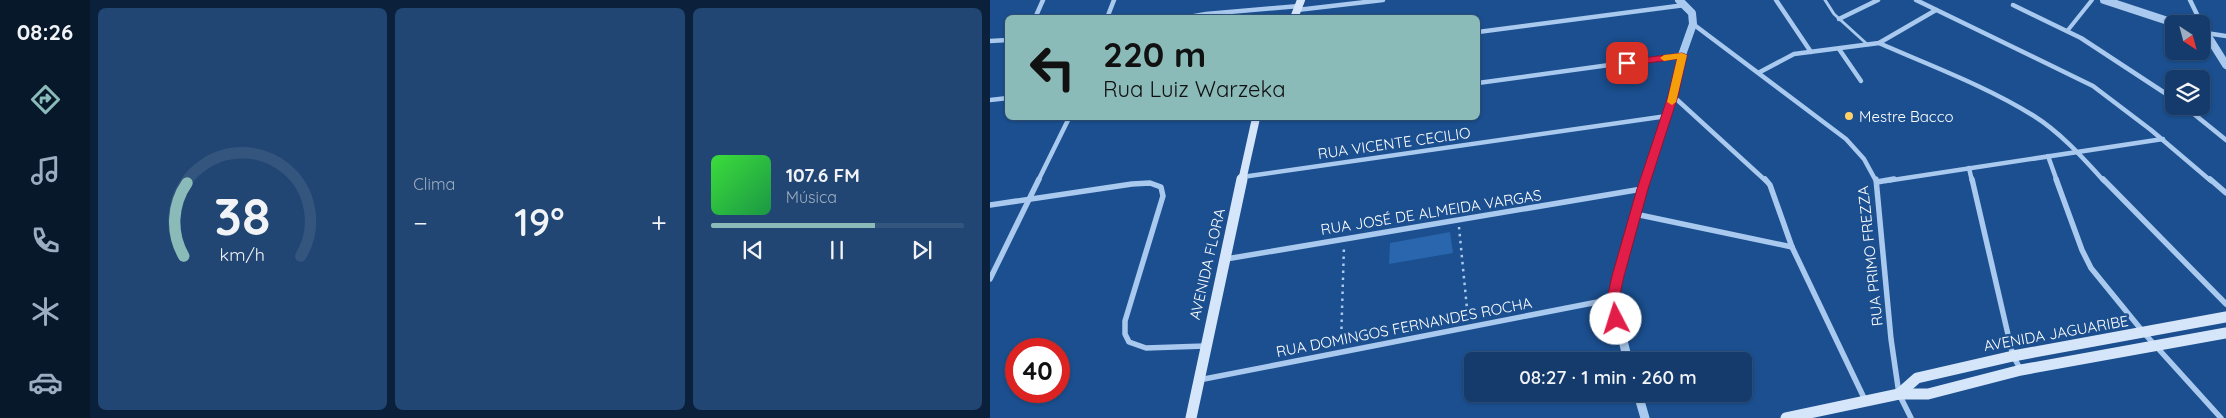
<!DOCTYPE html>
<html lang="pt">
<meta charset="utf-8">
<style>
:root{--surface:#143b6b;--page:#214673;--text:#f1f3f6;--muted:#9dadc1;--line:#33557e;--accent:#8bbbb9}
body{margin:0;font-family:Quicksand,sans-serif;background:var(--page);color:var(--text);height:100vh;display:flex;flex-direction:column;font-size:19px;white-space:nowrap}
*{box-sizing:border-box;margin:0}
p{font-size:16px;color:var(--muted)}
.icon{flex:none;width:28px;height:28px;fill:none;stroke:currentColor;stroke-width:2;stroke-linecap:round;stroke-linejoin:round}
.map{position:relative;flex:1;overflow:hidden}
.panel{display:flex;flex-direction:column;gap:8px;padding:8px;background:#0b203b;width:900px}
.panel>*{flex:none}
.banner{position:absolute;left:15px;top:15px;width:475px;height:105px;border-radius:8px;box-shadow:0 1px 4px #0004,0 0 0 1px var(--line);background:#8bbbb9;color:#111;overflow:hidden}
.needle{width:32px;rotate:144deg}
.buttons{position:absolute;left:1175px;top:15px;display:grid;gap:10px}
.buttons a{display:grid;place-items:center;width:45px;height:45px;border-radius:8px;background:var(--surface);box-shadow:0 1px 4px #0004,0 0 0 1px var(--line);font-size:25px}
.speed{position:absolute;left:15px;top:338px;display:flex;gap:10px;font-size:25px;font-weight:700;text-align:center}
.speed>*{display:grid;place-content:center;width:65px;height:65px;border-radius:50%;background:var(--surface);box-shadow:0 1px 4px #0004,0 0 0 1px var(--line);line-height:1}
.speed .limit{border:8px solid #d22;background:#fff;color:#111}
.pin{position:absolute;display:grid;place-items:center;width:42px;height:42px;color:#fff;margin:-21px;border-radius:10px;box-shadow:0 2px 8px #0006}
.me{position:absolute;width:55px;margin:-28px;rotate:355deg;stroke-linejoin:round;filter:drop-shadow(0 0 4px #0008)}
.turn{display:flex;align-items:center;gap:18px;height:105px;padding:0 15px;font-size:22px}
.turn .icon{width:65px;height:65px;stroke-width:2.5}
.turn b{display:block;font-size:35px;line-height:42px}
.big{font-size:38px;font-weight:600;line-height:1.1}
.panel .card{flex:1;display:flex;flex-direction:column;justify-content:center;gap:8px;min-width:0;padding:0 18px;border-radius:8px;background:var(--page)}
.panel .dial{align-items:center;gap:0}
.dial svg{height:130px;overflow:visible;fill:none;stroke:var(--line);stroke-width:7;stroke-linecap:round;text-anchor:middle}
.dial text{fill:var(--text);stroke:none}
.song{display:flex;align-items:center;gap:15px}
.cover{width:60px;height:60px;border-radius:8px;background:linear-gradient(135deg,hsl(120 70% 55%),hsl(140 70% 35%))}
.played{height:5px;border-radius:2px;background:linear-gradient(90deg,var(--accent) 65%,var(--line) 65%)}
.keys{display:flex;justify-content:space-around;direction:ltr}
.heat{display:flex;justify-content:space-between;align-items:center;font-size:28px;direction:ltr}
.panel .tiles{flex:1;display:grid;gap:8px;grid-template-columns:repeat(3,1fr)}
.trip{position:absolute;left:474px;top:352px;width:288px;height:50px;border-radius:8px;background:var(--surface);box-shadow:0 1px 4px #0004,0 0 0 1px var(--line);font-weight:600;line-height:50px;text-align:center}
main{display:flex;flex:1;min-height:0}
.tabs{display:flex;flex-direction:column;width:90px;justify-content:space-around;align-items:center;background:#08182b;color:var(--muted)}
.tabs .icon{width:35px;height:35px}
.tabs .active{color:var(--accent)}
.tabs b{font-size:22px;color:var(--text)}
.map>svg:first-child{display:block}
.building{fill:#2a66ad}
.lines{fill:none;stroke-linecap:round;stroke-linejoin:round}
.path{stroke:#a9c9ee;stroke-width:2.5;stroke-dasharray:2.5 4.5;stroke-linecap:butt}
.service{stroke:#a9c9ee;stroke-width:3}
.pedestrian{stroke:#a9c9ee;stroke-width:4}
.minor-far1{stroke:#a9c9ee;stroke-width:4.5}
.minor{stroke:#a9c9ee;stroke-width:5.5}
.tertiary-far1{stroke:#a9c9ee;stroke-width:8}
.tertiary{stroke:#a9c9ee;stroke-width:9}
.secondary-far1{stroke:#d6e6fa;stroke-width:8}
.secondary{stroke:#d6e6fa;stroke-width:11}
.route{fill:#e11d48;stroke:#92132f}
.slow{fill:#f59e0b}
.poi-dot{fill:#ffd166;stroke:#1b4f8f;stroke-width:2}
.labels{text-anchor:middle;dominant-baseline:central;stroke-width:5;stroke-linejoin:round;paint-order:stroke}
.poi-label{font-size:15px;fill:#fff;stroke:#1b4f8f;text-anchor:start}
.street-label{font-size:15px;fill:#fff;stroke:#1b4f8f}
</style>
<main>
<nav class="tabs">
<b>08:26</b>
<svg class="icon active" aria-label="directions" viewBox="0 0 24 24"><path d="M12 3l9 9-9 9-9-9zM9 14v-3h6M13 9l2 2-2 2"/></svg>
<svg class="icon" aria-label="music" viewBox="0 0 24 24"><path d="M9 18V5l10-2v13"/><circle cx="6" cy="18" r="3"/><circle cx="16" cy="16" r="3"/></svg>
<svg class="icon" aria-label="phone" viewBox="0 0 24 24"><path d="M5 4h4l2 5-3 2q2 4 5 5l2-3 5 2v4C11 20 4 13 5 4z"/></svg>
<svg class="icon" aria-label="climate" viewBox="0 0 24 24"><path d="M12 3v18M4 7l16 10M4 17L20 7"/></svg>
<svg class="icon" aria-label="car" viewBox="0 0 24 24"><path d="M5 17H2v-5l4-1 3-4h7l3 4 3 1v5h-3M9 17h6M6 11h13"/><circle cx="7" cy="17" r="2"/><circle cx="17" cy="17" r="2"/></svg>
</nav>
<section class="panel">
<div class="tiles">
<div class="card dial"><svg viewBox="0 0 100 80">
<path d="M14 69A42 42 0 1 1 86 69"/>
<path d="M14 69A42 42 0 0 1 16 24" stroke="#8bbbb9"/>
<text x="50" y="56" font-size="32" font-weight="700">38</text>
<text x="50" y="72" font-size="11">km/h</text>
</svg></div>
<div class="card"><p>Clima</p>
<div class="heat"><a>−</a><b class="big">19°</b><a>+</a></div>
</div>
<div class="card">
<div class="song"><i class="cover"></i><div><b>107.6 FM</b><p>Música</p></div></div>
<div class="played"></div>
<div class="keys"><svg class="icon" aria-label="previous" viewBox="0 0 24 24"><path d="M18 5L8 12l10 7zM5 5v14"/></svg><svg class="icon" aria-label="pause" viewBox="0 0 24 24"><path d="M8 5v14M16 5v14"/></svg><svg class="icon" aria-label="next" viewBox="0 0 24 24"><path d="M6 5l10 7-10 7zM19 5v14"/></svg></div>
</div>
</div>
</section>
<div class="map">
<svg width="1236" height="418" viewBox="0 0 1236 418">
<rect width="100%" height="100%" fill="#1b4f8f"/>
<polygon class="building" points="460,232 463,253 399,264 400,243"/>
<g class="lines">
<g class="path">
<polyline points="469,227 478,319"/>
<polyline points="351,343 354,246"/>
</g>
<polyline class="service" points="835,0 844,14 878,45"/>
<polyline class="pedestrian" points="1078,30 1102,0"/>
<g class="minor-far1">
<polyline points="786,0 821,52"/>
<polyline points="926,0 1103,86 1161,130 1221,181"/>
<polyline points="1200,0 1216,33 1236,36"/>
<polyline points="1023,5 1091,38 1184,99"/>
<polyline points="307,10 393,0"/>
<polyline points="45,18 53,0"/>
<polyline points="117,18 124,0"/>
<polyline points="193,18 216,14 309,6"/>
<polyline points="849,19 888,0"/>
<polyline points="703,24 856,139 874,159 886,181"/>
<polyline points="488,32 695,5"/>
<polyline points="0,41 18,40"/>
<path d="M 889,43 C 941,66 996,86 1044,116 C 1071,133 1093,158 1114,181"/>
<polyline points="849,49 871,81"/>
<polyline points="770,72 804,54 889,43 946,10"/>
<polyline points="488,83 692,55"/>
<polyline points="683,96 776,181"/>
<polyline points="0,100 18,98"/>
<polyline points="1194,106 1236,140"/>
<polyline points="1058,156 1067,181"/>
<polyline points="979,168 982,181"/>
<polyline points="252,177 677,116"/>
<polyline points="48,181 79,118"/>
<polyline points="896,181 1173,139"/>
</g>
<g class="minor">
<polyline points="775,179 780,185 802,247 875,400"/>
<polyline points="886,179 901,339 909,394 921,418"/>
<polyline points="982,179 1023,356 1031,370"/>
<polyline points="1066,179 1092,250 1101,268 1154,333 1231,418"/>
<polyline points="1113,179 1236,304"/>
<polyline points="1220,179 1236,193"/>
<polyline points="887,182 904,179"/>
<polyline points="0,205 142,184 160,183 171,187 173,196 135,321 135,334 139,342 156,348 215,346"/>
<polyline points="645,214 802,247"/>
<polyline points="236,259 652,189"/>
<polyline points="0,279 49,179"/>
<polyline points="209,380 623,299"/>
</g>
<g class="tertiary-far1">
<polyline points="1114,0 1187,24"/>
<polyline points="1211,32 1216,33 1236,65"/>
<polyline points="655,181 683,96 692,55 703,24 702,13 689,0"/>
</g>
<g class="tertiary">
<polyline points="638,361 623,299 655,179"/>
<polyline points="648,394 655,418"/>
</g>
<g class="secondary-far1">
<polyline points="304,18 311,0"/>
<polyline points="252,181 266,118"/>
</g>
<g class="secondary">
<polyline points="909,394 927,378 1023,356 1236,317"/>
<polyline points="201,418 252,179"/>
<polyline points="796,418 909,394 938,394 1031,370 1236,333"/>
</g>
</g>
<polygon class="route" points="692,53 697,55 688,96 658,189 634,276 629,299 633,319 631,323 626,324 622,323 617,299 622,276 647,189 678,96 687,59 637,66 632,63 637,60"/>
<polygon class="slow" points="692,53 697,55 686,102 682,105 677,102 687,59 674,61 670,58 674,55"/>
<circle class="poi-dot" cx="859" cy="116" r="5"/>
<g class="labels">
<g class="poi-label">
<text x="869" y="116">Mestre Bacco</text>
</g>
<g class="street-label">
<text transform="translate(404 143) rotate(-8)">RUA VICENTE CECILIO</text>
<text transform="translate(441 212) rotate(-9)">RUA JOSÉ DE ALMEIDA VARGAS</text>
<text transform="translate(880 256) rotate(-96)">RUA PRIMO FREZZA</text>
<text transform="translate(217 264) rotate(-77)">AVENIDA FLORA</text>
<text transform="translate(414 327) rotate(-11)">RUA DOMINGOS FERNANDES ROCHA</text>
<text transform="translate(1066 333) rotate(-10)">AVENIDA JAGUARIBE</text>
</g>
</g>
</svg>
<div class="buttons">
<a><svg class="needle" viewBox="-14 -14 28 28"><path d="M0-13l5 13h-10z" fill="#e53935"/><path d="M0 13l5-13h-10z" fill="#9dadc1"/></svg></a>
<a><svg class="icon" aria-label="layers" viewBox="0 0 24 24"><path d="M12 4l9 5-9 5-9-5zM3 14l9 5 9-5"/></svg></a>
</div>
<div class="speed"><div class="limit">40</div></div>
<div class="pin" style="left:637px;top:63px;background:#d93025"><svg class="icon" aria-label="arrive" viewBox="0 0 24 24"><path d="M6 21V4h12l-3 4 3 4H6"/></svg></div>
<svg class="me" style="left:626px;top:319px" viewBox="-20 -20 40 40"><circle r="19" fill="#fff"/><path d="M0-13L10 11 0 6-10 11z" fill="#e11d48"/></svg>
<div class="trip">08:27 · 1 min · 260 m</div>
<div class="banner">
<div class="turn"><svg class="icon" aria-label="left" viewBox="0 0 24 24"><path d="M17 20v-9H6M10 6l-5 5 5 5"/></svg><div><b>220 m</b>Rua Luiz Warzeka</div></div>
</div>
</div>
</main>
